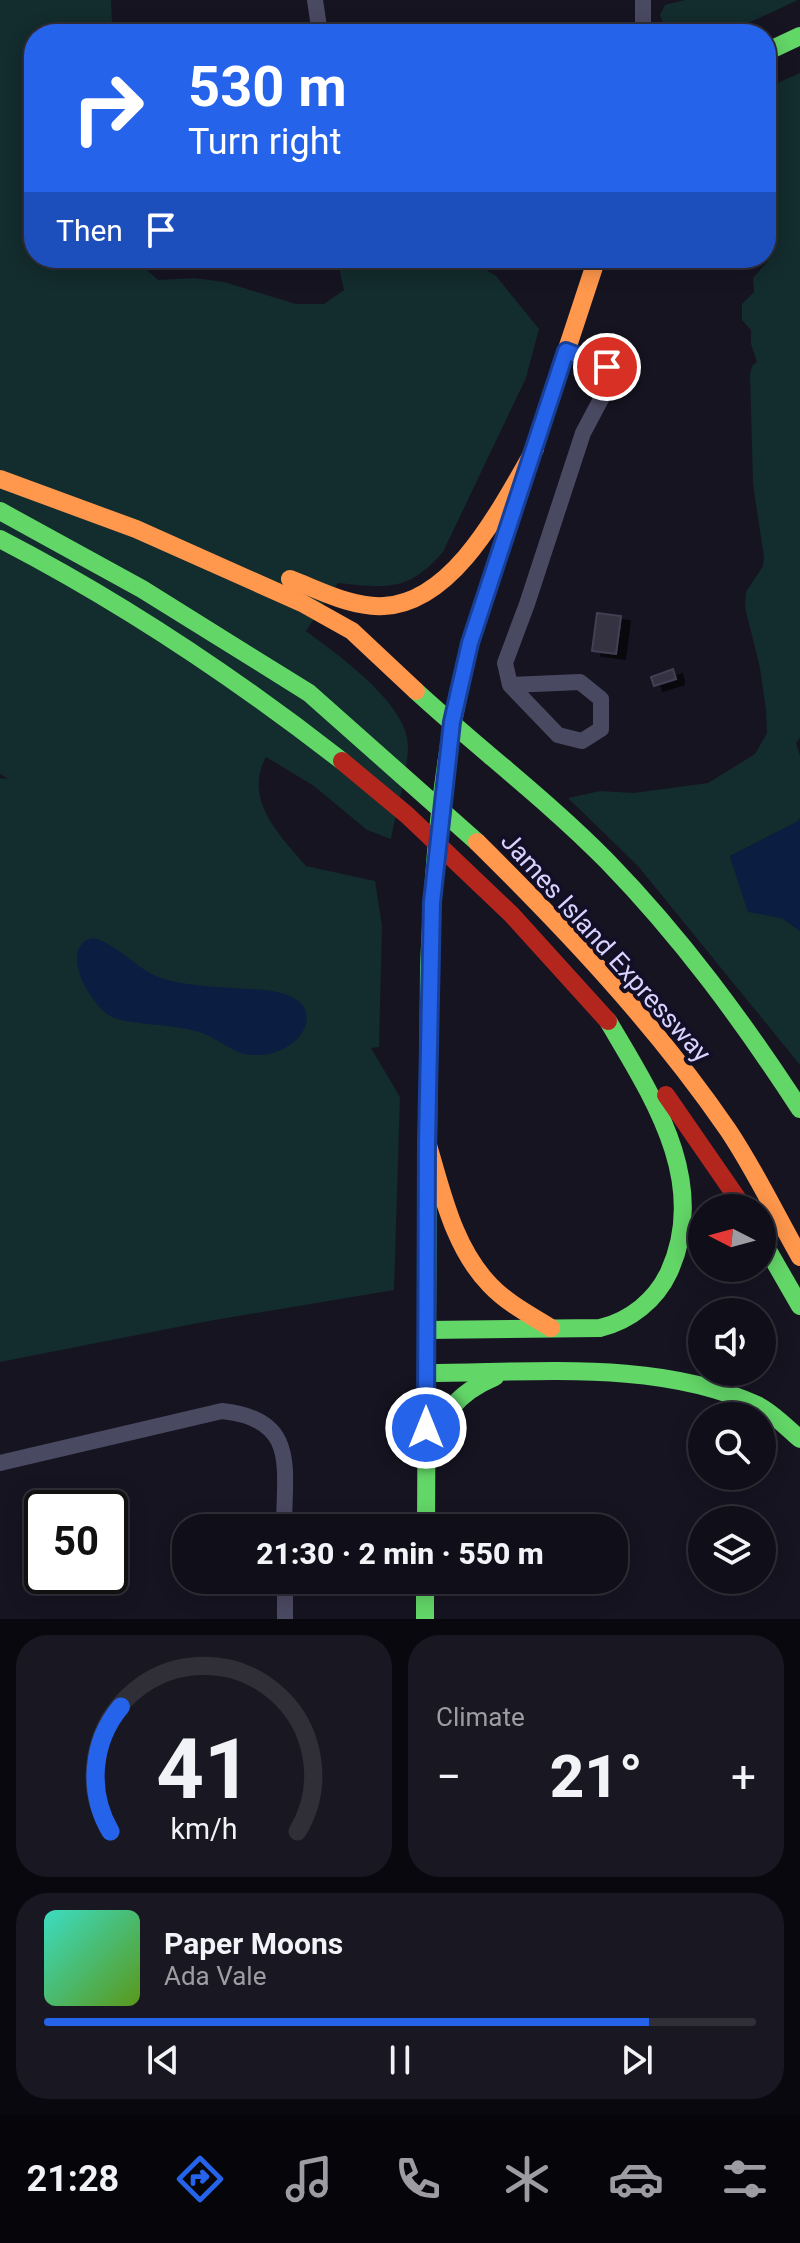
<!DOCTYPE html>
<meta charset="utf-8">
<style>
:root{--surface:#100f19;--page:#191822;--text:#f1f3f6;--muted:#9c9ca2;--line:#302f38;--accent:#2563eb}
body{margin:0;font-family:Roboto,sans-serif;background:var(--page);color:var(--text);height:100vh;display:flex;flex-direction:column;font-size:30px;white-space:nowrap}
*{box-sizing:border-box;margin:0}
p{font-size:26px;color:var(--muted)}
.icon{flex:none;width:44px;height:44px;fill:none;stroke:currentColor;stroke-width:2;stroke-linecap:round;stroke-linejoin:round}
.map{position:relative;height:1619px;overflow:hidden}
.details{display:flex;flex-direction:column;gap:16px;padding:16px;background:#09080e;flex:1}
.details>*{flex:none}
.hud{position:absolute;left:24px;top:24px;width:752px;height:244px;border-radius:32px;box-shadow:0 4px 20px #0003,0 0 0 2px var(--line);background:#2563eb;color:#fff;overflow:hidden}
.needle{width:52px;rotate:276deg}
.buttons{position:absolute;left:688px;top:1194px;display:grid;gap:16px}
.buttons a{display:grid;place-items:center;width:88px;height:88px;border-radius:50%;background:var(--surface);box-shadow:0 4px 20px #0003,0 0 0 2px var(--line);font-size:40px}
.speed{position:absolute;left:24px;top:1490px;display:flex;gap:16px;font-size:40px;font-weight:700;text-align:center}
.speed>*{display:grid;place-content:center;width:104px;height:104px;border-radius:50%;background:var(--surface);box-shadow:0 4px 20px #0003,0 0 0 2px var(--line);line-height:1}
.speed .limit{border:4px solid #111;border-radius:12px;background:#fff;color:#111}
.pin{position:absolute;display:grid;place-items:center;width:68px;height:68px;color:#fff;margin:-34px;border:4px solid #fff;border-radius:50%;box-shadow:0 2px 8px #0007}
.me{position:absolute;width:88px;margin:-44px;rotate:0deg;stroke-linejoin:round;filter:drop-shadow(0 0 6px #0008)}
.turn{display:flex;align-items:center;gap:28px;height:168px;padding:0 32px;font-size:36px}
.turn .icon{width:104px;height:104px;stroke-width:2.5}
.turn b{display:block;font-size:56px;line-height:68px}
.then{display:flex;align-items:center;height:76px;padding:0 32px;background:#0003;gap:16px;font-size:30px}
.big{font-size:60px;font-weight:800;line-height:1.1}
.details .card{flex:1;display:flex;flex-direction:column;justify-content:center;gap:12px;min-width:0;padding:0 28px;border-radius:32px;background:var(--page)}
.details .dial{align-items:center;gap:0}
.dial svg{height:208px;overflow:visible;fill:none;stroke:var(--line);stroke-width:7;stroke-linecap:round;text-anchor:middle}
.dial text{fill:var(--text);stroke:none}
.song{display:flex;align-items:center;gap:24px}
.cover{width:96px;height:96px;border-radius:12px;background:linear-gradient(135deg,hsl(170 70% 55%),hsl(90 70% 35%))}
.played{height:8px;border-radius:4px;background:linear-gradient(90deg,var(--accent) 85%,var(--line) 85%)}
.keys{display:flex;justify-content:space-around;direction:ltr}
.heat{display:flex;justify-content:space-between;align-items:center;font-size:44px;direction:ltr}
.details .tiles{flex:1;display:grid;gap:16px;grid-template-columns:1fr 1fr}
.card:last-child{grid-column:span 2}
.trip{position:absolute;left:172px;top:1514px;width:456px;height:80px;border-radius:32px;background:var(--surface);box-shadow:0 4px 20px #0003,0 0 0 2px var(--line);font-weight:800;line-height:80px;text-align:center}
.dock{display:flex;height:128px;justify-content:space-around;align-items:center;background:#06060a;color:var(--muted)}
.dock .icon{width:56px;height:56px}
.dock .current{color:var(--accent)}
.dock b{font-size:36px;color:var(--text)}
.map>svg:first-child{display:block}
.green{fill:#132c2d}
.water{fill:#0b1e41}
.building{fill:#343243;stroke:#433f54;stroke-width:2;filter:url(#shadow)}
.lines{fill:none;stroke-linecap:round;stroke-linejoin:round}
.street{stroke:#4a4962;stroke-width:16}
.fast{stroke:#63d668;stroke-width:18}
.slow{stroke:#ff974d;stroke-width:18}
.jam{stroke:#b3261e;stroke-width:18}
.fast-bridge{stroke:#63d668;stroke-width:18}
.slow-bridge{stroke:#ff974d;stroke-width:18}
.jam-bridge{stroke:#b3261e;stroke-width:18}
.route-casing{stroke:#184099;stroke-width:20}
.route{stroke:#2563eb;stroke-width:14}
.labels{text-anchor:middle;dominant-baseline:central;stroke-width:8;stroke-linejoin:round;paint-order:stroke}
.street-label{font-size:26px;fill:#d9d4ff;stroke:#130f26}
</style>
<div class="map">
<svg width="800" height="1619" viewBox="0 0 800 1619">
<defs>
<filter id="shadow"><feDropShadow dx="9" dy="5" stdDeviation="0" flood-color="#0009"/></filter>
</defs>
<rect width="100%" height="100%" fill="#161421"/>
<g class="green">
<path d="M 0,0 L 111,0 L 112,24 L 116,34 L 34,34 L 34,258 L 140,258 L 136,260 L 158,280 L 194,278 L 224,282 L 296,304 L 324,304 L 344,290 L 339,268 L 342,258 L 467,258 L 496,276 L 539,329 L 526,378 L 443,552 C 408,592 388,588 338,583 L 306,631 C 337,654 410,705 408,748 C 407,776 396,811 391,839 L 367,830 L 314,786 L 266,757 C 243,799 279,835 306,866 L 375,881 L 382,926 L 379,1047 L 371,1048 L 400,1097 L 394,1290 L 203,1322 L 0,1362 L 0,778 L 8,779 L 0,774 Z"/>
<polygon points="685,0 798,0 725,34 667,34 660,15 665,5"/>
<polygon points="800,73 800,738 796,743 800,756 800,818 797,822 730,856 748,911 782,918 800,931 800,1065 638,866 568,798 600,791 634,793 708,783 755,754 767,733 766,710 760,668 745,607 746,592 763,566 764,557 753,484 750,374 752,366 757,362 751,344 751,330 742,320 742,304 754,292 753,278 768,261 766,88"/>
</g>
<g class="water">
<polygon points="800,818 800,931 782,918 748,912 730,856 797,822"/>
<path d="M 93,938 C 119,945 136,969 161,978 C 187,987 236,988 264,990 C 337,996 305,1057 254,1055 C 233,1055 219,1038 199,1032 C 176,1024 126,1025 110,1016 C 102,1011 94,1001 89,993 C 83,984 77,970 77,959 C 77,947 82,941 93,938 Z"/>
</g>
<g class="building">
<polygon points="597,613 621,616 616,654 592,651"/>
<polygon points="673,669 676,679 654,686 651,677"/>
</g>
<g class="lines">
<g class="street">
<polyline points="315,0 320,34"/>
<polyline points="643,34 643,0"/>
<polyline points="510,685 580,682 601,699 601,729 582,741 558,735 510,685 505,663 527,604 583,433 610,382 611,374 607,367 566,351"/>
<path d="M 0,1463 L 222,1411 C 299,1419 284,1468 284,1528"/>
<polyline points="285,1580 285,1619"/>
</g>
<g class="fast">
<polyline points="766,52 800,36"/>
<path d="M 0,539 C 122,602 234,677 342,761"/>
<path d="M 416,691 C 479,749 547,800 607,861 C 681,937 742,1020 800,1109"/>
<polyline points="762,1240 800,1306"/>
<path d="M 427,1330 L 600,1328 C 630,1321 656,1300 669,1272 C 710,1182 652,1096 608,1021"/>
<path d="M 426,1373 C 534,1373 657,1359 757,1405 C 772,1412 787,1428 800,1439"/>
<path d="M 426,1455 C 443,1416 454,1394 495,1377"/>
<path d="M 426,1528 L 429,968 C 433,873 440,776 461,683"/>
<polyline points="425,1580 425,1619"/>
</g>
<g class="slow">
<polyline points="0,479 136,529 302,603 352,631 416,691"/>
<path d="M 290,579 C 319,590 352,608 384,606 C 456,602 503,503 535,449"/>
<polyline points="461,683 470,643 597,258"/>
<path d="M 427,1142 C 442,1191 453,1247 490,1285 C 507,1303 530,1315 551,1328"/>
</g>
<polyline class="jam" points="666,1095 744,1208"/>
<polyline class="fast-bridge" points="0,511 142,589 309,693 477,842"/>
<path class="slow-bridge" d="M 477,842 C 567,931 656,1025 728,1130 C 755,1170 776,1215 800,1257"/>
<polyline class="jam-bridge" points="342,761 407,815 512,915 608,1021"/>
</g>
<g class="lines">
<g class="route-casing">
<polyline id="route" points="426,1428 427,1142 432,902 452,722 470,643 566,351 607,367"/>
</g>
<use href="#route" class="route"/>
</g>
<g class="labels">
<g class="street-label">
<text transform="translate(606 947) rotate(48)">James Island Expressway</text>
</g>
</g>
</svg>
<div class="buttons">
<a><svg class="needle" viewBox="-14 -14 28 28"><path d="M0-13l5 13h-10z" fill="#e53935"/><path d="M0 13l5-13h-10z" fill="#9c9ca2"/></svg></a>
<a><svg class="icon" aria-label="sound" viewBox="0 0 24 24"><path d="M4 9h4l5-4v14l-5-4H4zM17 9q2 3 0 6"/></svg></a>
<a><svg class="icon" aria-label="search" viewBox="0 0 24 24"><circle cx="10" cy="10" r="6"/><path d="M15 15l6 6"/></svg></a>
<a><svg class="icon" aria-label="layers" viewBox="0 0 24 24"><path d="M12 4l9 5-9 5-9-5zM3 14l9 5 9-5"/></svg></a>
</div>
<div class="speed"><div class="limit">50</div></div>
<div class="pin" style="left:607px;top:367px;background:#d93025"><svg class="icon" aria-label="arrive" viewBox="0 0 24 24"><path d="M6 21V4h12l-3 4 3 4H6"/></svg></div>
<svg class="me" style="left:426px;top:1428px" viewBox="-20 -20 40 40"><circle r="17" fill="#2563eb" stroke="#fff" stroke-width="3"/><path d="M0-11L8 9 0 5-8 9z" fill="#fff"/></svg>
<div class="trip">21:30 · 2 min · 550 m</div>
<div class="hud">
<div class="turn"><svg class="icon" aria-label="right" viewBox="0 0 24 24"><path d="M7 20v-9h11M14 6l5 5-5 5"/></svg><div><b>530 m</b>Turn right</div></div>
<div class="then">Then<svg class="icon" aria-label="arrive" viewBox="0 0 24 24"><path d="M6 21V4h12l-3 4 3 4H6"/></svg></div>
</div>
</div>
<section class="details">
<div class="tiles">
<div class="card dial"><svg viewBox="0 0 100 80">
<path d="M14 69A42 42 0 1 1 86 69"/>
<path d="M14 69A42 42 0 0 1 18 21" stroke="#2563eb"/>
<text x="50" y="56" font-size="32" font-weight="700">41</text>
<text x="50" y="72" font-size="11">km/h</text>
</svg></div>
<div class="card"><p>Climate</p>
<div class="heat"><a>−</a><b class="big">21°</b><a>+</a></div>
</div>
<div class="card">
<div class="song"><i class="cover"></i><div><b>Paper Moons</b><p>Ada Vale</p></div></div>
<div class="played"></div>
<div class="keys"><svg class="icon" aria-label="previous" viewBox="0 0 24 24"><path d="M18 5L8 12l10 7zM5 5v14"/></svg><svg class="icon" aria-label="pause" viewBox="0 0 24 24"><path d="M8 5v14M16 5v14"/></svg><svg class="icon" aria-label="next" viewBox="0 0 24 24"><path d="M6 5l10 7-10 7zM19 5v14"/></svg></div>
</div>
</div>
</section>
<nav class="dock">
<b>21:28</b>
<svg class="icon current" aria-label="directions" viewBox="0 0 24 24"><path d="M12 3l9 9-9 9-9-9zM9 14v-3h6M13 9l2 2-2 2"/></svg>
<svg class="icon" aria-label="music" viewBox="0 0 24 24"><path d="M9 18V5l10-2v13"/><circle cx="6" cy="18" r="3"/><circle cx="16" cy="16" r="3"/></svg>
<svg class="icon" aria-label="phone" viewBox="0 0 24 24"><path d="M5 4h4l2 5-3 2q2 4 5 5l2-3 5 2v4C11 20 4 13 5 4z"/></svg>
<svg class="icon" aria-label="climate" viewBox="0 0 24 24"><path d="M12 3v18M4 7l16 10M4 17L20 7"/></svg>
<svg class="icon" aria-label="car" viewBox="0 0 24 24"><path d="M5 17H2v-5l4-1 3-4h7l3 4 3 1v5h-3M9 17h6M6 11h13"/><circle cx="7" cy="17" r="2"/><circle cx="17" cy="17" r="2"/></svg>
<svg class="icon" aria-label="filters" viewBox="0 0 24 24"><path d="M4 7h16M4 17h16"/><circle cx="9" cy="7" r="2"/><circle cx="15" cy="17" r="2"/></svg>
</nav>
